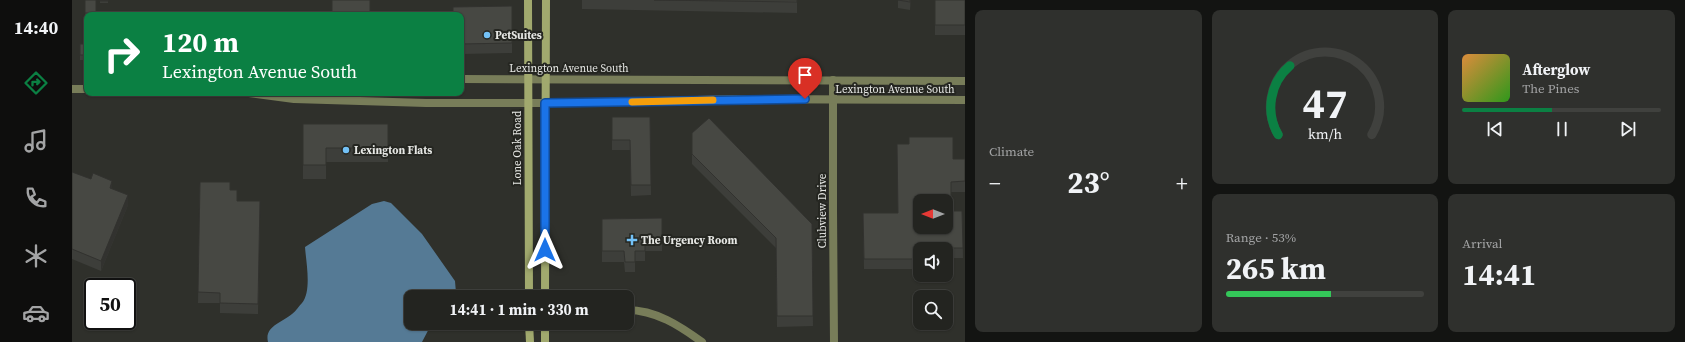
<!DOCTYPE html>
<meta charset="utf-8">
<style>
:root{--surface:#232420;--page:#2f302d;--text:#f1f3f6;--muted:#a3a4a5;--line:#40413e;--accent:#0b8043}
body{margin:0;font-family:"Source Serif 4",serif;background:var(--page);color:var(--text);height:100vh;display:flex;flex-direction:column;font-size:15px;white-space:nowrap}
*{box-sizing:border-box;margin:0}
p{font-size:13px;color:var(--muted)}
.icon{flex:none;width:22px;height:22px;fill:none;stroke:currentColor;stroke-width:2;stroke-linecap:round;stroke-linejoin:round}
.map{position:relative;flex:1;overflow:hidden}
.panel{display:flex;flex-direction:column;gap:10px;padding:10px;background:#131412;width:720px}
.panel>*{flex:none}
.guide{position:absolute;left:12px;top:12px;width:380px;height:84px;border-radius:8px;box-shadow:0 1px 3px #0004,0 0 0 1px var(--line);background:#0b8043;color:#fff;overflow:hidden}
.needle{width:26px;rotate:270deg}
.tools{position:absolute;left:841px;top:194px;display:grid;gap:8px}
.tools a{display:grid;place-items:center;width:40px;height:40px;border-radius:8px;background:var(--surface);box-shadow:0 1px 3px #0004,0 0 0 1px var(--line);font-size:20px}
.speed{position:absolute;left:12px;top:278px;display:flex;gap:8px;font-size:20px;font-weight:700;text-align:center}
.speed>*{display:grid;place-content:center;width:52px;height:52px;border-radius:50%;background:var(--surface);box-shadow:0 1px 3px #0004,0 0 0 1px var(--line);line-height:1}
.speed .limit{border:2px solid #111;border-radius:6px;background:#fff;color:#111}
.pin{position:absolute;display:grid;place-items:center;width:34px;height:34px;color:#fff;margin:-41px -17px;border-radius:50% 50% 50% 0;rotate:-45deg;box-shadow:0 0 4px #0007}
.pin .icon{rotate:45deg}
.me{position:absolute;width:44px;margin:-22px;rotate:0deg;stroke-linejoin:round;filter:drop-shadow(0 0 3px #0008)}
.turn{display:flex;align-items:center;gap:14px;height:84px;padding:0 12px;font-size:18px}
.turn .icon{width:52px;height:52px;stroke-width:2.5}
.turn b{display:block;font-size:28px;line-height:34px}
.big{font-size:30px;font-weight:700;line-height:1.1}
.panel .card{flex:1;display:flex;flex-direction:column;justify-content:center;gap:6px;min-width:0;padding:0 14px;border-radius:8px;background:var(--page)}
.panel .dial{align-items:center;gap:0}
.dial svg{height:104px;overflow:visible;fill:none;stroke:var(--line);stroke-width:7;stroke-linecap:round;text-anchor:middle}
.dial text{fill:var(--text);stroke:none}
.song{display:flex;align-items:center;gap:12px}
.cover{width:48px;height:48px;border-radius:6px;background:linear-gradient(135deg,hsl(30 70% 55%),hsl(110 70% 35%))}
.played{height:4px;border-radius:2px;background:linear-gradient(90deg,var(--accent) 45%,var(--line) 45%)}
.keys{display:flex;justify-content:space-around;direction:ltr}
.heat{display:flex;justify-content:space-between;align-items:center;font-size:22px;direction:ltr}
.charge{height:6px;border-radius:3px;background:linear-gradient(90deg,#34c759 53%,var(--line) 0)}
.panel .tiles{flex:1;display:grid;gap:10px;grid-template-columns:repeat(3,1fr)}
.card:first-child{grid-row:span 2}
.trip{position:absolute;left:332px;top:290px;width:230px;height:40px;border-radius:8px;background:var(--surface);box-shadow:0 1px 3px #0004,0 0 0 1px var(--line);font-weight:700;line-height:40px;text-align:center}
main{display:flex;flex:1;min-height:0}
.tabs{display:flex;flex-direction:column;width:72px;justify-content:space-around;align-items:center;background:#0e0e0d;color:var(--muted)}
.tabs .icon{width:28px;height:28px}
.tabs .active{color:var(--accent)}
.tabs b{font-size:18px;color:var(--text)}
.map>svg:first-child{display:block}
.water{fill:#557a95}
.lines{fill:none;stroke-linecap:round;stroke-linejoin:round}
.tertiary{stroke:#787d59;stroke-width:8}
.secondary{stroke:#a1a96e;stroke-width:8}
.wall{fill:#3d3e3a}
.shaded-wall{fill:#32322f}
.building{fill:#474843;stroke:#32322f;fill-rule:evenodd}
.route-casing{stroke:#114b97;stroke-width:10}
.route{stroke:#1a73e8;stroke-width:7}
.slow{stroke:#f59e0b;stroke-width:7}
.poi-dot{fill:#73c1f6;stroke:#252621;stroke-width:1.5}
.labels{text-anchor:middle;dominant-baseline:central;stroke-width:4;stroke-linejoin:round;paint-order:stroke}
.poi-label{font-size:11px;font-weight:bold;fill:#e6e7e4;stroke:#252621;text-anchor:start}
.street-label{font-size:11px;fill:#e6e7e4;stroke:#252621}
</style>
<main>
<nav class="tabs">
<b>14:40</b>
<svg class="icon active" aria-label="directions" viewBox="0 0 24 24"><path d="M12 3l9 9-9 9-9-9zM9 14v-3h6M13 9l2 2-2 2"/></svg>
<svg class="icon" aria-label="music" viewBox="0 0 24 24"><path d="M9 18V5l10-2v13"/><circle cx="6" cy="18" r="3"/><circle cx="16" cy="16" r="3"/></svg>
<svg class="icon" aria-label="phone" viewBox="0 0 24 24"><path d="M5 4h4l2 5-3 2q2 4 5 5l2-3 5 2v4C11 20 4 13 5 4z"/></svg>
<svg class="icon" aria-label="climate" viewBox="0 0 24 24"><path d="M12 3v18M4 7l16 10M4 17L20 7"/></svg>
<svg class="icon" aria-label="car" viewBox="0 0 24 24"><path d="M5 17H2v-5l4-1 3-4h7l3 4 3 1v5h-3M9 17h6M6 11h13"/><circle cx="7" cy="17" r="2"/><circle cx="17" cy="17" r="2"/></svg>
</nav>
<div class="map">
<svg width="893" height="342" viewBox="0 0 893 342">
<rect width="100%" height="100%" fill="#2f302b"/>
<path class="water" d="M 312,201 L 319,203 L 350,234 L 383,281 L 384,293 L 381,297 L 339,297 L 339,323 L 360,323 L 350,342 L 196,342 C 192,326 211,322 220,314 C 224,311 227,306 230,303 C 240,291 234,262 233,247 L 300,204 Z"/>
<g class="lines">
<g class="tertiary">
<polyline points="389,79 893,81"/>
<polyline points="761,80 761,210 762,342"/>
<polyline points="0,89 15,89"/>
<polyline points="177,93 222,99 354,103 516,103 661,99 893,100"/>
<path d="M 555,310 C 584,310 608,326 630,342"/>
</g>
<g class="secondary">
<polyline points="456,0 457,297"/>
<polyline points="473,297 474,0"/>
<polyline points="457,323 458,342"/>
<polyline points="473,323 473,342"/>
</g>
</g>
<g class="wall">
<polygon points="13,0 24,0 24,15 15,15 15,18 13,18"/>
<rect x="28" y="0" width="8" height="3"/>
<polygon points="510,0 725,0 725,13 510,9"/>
<polygon points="826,0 839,0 838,10 826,8"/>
<rect x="863" y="0" width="30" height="35"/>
<polygon points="440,6 440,53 389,54 389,15"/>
<rect x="8" y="44" width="7" height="16"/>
<polygon points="540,117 578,117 579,195 559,196 558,150 540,150"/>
<polygon points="231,124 316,124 316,162 254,162 254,179 231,179"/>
<polygon points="620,133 740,224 741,326 705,327 704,248 620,164"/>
<polygon points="881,159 893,159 893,192 879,192 879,211 890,211 891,258 874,258 874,249 848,249 848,259 842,259 842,269 792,269 791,213 826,213"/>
<polygon points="0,172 40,189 56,205 29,271 0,259"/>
<polygon points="128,182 158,190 165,201 188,201 186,314 148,313 148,303 126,303"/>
<polygon points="590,218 590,251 573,251 573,261 563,261 563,272 553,272 552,262 530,262 530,219"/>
</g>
<g class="shaded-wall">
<polygon points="838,0 839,0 838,10"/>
<polygon points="40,181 40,192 38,188"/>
<polygon points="56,195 56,205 29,271 29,261"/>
</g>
<g class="building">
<rect x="13" y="0" width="11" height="13"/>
<rect x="28" y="0" width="8" height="1"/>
<rect x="260" y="0" width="38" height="15"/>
<polygon points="582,0 725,0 725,2"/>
<polygon points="826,0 838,0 838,2"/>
<rect x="863" y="0" width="30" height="25"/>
<polygon points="440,6 440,43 389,44 389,15 381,15 381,7"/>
<rect x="8" y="44" width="7" height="11"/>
<polygon points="540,117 578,117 579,185 559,185 558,140 540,140"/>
<polygon points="637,118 740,224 741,316 705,316 704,238 620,154 620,133"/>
<polygon points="231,124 316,124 316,148 254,148 254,165 231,165"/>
<path d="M 837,137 L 881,137 L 881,159 L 893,159 L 893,181 L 879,182 L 879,211 L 890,211 L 891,248 L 842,248 L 842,259 L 792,259 L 791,213 L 826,213 L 825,144 L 837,144 ZM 848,201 L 874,201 L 874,227 L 848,227 Z"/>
<polygon points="0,172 19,179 21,173 40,181 38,188 56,195 29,261 0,249"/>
<polygon points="128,182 158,182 158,190 165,190 165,201 188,201 186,304 148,303 148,293 126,292"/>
<polygon points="590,218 590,241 573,241 573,251 563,251 563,262 553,262 552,251 530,251 530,219"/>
</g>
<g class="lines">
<g class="route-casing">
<polyline id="route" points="473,250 473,103 733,99"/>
</g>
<use href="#route" class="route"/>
<polyline class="slow" points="560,102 641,100"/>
</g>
<g class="poi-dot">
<circle cx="415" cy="35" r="4"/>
<circle cx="274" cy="150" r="4"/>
<path d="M558 234h4v4h4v4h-4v4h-4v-4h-4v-4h4z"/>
</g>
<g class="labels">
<g class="poi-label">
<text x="423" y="35">PetSuites</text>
<text x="282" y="150">Lexington Flats</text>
<text x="569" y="240">The Urgency Room</text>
</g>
<g class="street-label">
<text x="497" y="68">Lexington Avenue South</text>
<text x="823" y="89">Lexington Avenue South</text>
<text transform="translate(445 148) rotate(-90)">Lone Oak Road</text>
<text transform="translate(750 211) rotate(-90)">Clubview Drive</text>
</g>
</g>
</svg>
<div class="tools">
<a><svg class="needle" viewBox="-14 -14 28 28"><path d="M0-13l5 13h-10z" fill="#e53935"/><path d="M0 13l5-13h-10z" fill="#a3a4a5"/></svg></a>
<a><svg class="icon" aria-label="sound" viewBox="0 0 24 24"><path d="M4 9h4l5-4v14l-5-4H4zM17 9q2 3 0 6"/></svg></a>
<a><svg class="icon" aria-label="search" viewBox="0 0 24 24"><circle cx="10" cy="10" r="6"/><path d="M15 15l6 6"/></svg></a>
</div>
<div class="speed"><div class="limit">50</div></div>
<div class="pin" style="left:733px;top:99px;background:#d93025"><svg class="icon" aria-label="arrive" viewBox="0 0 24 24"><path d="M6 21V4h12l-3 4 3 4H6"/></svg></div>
<svg class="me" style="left:473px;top:250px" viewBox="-20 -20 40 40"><path d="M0-17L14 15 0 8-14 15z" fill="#1a73e8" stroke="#fff" stroke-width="4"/></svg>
<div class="trip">14:41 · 1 min · 330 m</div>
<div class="guide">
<div class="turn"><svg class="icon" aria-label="right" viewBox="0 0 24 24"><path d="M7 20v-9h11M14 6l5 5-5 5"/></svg><div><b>120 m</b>Lexington Avenue South</div></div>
</div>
</div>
<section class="panel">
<div class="tiles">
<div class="card"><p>Climate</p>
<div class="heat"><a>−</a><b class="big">23°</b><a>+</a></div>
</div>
<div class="card dial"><svg viewBox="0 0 100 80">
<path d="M14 69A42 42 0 1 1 86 69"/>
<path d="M14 69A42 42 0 0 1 23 16" stroke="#0b8043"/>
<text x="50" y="56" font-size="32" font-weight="700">47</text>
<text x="50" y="72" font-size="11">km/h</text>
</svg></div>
<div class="card">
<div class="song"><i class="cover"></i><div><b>Afterglow</b><p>The Pines</p></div></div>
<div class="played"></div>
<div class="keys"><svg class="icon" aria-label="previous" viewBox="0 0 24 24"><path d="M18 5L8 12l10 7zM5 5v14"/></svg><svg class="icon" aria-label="pause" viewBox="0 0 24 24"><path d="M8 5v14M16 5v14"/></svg><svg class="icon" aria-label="next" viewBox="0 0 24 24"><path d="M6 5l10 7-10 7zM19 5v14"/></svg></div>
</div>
<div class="card"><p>Range · 53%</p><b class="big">265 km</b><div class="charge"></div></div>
<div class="card"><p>Arrival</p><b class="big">14:41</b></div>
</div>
</section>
</main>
